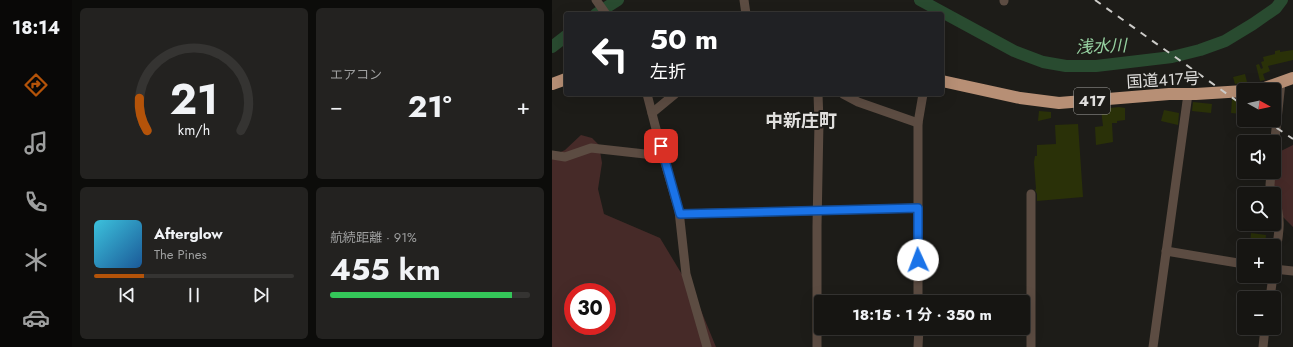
<!DOCTYPE html>
<html lang="ja">
<meta charset="utf-8">
<style>
:root{--surface:#161512;--page:#232220;--text:#f1f3f6;--muted:#9e9f9f;--line:#353432;--accent:#b45309}
body{margin:0;font-family:Jost,"Noto Sans JP",sans-serif;background:var(--page);color:var(--text);height:100vh;display:flex;flex-direction:column;font-size:15px;white-space:nowrap}
*{box-sizing:border-box;margin:0}
p{font-size:13px;color:var(--muted)}
.icon{flex:none;width:22px;height:22px;fill:none;stroke:currentColor;stroke-width:2;stroke-linecap:round;stroke-linejoin:round}
.map{position:relative;flex:1;overflow:hidden}
.sheet{display:flex;flex-direction:column;gap:8px;padding:8px;background:#0c0c0a;width:480px}
.sheet>*{flex:none}
.hud{position:absolute;left:12px;top:12px;width:380px;height:84px;border-radius:4px;box-shadow:0 4px 16px #0002,0 0 0 1px var(--line);background:#202124;color:#fff;overflow:hidden}
.needle{width:26px;rotate:98deg}
.tools{position:absolute;left:685px;top:83px;display:grid;gap:8px}
.tools a{display:grid;place-items:center;width:44px;height:44px;border-radius:4px;background:var(--surface);box-shadow:0 4px 16px #0002,0 0 0 1px var(--line);font-size:20px}
.speed{position:absolute;left:12px;top:283px;display:flex;gap:8px;font-size:20px;font-weight:700;text-align:center}
.speed>*{display:grid;place-content:center;width:52px;height:52px;border-radius:50%;background:var(--surface);box-shadow:0 4px 16px #0002,0 0 0 1px var(--line);line-height:1}
.speed .limit{border:6px solid #d22;background:#fff;color:#111}
.pin{position:absolute;display:grid;place-items:center;width:34px;height:34px;color:#fff;margin:-17px;border-radius:8px;box-shadow:0 2px 6px #0006}
.me{position:absolute;width:44px;margin:-22px;rotate:358deg;stroke-linejoin:round;filter:drop-shadow(0 0 3px #0008)}
.turn{display:flex;align-items:center;gap:14px;height:84px;padding:0 20px;font-size:18px}
.turn .icon{width:52px;height:52px;stroke-width:2.5}
.turn b{display:block;font-size:28px;line-height:34px}
.big{font-size:30px;font-weight:700;line-height:1.1}
.sheet .widget{flex:1;display:flex;flex-direction:column;justify-content:center;gap:6px;min-width:0;padding:0 14px;border-radius:6px;background:var(--page)}
.sheet .dial{align-items:center;gap:0}
.dial svg{height:104px;overflow:visible;fill:none;stroke:var(--line);stroke-width:7;stroke-linecap:round;text-anchor:middle}
.dial text{fill:var(--text);stroke:none}
.song{display:flex;align-items:center;gap:12px}
.cover{width:48px;height:48px;border-radius:6px;background:linear-gradient(135deg,hsl(190 70% 55%),hsl(210 70% 35%))}
.played{height:4px;border-radius:2px;background:linear-gradient(90deg,var(--accent) 25%,var(--line) 25%)}
.keys{display:flex;justify-content:space-around;direction:ltr}
.heat{display:flex;justify-content:space-between;align-items:center;font-size:22px;direction:ltr}
.charge{height:6px;border-radius:3px;background:linear-gradient(90deg,#34c759 91%,var(--line) 0)}
.sheet .tiles{flex:1;display:grid;gap:8px;grid-template-columns:repeat(2,1fr)}
.trip{position:absolute;left:262px;top:295px;width:216px;height:40px;border-radius:4px;background:var(--surface);box-shadow:0 4px 16px #0002,0 0 0 1px var(--line);font-weight:700;line-height:40px;text-align:center}
main{display:flex;flex:1;min-height:0}
.menu{display:flex;flex-direction:column;width:72px;justify-content:space-around;align-items:center;background:#090807;color:var(--muted)}
.menu .icon{width:28px;height:28px}
.menu .on{color:var(--accent)}
.menu b{font-size:18px;color:var(--text)}
.map>svg:first-child{display:block}
.green{fill:#462a28;fill-rule:evenodd}
.lines{fill:none;stroke-linecap:round;stroke-linejoin:round}
.river{stroke:#294b30;stroke-width:12}
.building{fill:#2a3108}
.minor{stroke:#5c4c42;stroke-width:9}
.highway{stroke:#b78f75;stroke-width:12}
.rail{stroke:#cccbc8;stroke-width:2;stroke-dasharray:7 7;stroke-linecap:butt}
.route-casing{stroke:#114b97;stroke-width:10}
.route{stroke:#1a73e8;stroke-width:7}
.labels{text-anchor:middle;dominant-baseline:central;stroke-width:4;stroke-linejoin:round;paint-order:stroke}
.shield{fill:#1d1c18;stroke:#a6a4a2;stroke-width:1}
.shield-label{font-size:15px;font-weight:bold;fill:#e0dfdd}
.street-label{font-size:16px;fill:#e0dfdd;stroke:#1d1c18}
.water-label{font-size:17px;font-style:italic;fill:#96d1a1;stroke:#1d1c18}
.quarter-label{font-size:18px;font-weight:bold;fill:#e0dfdd;stroke:#1d1c18}
</style>
<main>
<nav class="menu">
<b>18:14</b>
<svg class="icon on" aria-label="directions" viewBox="0 0 24 24"><path d="M12 3l9 9-9 9-9-9zM9 14v-3h6M13 9l2 2-2 2"/></svg>
<svg class="icon" aria-label="music" viewBox="0 0 24 24"><path d="M9 18V5l10-2v13"/><circle cx="6" cy="18" r="3"/><circle cx="16" cy="16" r="3"/></svg>
<svg class="icon" aria-label="phone" viewBox="0 0 24 24"><path d="M5 4h4l2 5-3 2q2 4 5 5l2-3 5 2v4C11 20 4 13 5 4z"/></svg>
<svg class="icon" aria-label="climate" viewBox="0 0 24 24"><path d="M12 3v18M4 7l16 10M4 17L20 7"/></svg>
<svg class="icon" aria-label="car" viewBox="0 0 24 24"><path d="M5 17H2v-5l4-1 3-4h7l3 4 3 1v5h-3M9 17h6M6 11h13"/><circle cx="7" cy="17" r="2"/><circle cx="17" cy="17" r="2"/></svg>
</nav>
<section class="sheet">
<div class="tiles">
<div class="widget dial"><svg viewBox="0 0 100 80">
<path d="M14 69A42 42 0 1 1 86 69"/>
<path d="M14 69A42 42 0 0 1 8 44" stroke="#b45309"/>
<text x="50" y="56" font-size="32" font-weight="700">21</text>
<text x="50" y="72" font-size="11">km/h</text>
</svg></div>
<div class="widget"><p>エアコン</p>
<div class="heat"><a>−</a><b class="big">21°</b><a>+</a></div>
</div>
<div class="widget">
<div class="song"><i class="cover"></i><div><b>Afterglow</b><p>The Pines</p></div></div>
<div class="played"></div>
<div class="keys"><svg class="icon" aria-label="previous" viewBox="0 0 24 24"><path d="M18 5L8 12l10 7zM5 5v14"/></svg><svg class="icon" aria-label="pause" viewBox="0 0 24 24"><path d="M8 5v14M16 5v14"/></svg><svg class="icon" aria-label="next" viewBox="0 0 24 24"><path d="M6 5l10 7-10 7zM19 5v14"/></svg></div>
</div>
<div class="widget"><p>航続距離 · 91%</p><b class="big">455 km</b><div class="charge"></div></div>
</div>
</section>
<div class="map">
<svg width="741" height="347" viewBox="0 0 741 347">
<rect width="100%" height="100%" fill="#1d1c18"/>
<g class="green">
<path d="M 29,135 L 40,138 L 47,145 L 50,163 L 46,189 L 52,214 L 108,238 L 143,296 L 164,347 L 0,347 L 0,156 L 13,150 ZM 21,292 L 55,292 L 55,326 L 21,326 Z"/>
<polygon points="741,145 741,227 726,212 722,197 722,164 729,151"/>
</g>
<g class="lines">
<g class="river">
<polyline points="368,0 462,51 491,62 514,66 544,66 620,57 648,50 673,41 701,24 724,8 730,0"/>
<polyline points="44,14 66,0"/>
<polyline points="0,47 14,36"/>
</g>
</g>
<g class="building">
<polygon points="728,50 728,52 741,50 741,60 716,66 718,71 711,74 713,80 708,81 704,65 707,64 709,69 711,68 709,62 712,61 711,57 723,54 723,51"/>
<polygon points="693,74 695,82 683,84 681,77"/>
<polygon points="680,99 691,99 690,114 679,113"/>
<polygon points="641,102 660,104 659,113 640,111"/>
<polygon points="567,107 573,108 573,120 565,121 565,123 560,123 561,142 544,145 543,127 551,126 549,109"/>
<polygon points="612,110 627,113 626,125 609,121"/>
<polygon points="487,111 499,112 499,118 486,121"/>
<polygon points="526,124 531,197 485,201 485,194 483,190 484,189 482,162 483,156 485,156 485,145 504,144 503,125"/>
<polygon points="699,233 714,235 713,246 698,246"/>
</g>
<g class="lines">
<g class="minor">
<polyline points="44,0 54,14"/>
<polyline points="192,0 194,14"/>
<polyline points="452,1 452,0"/>
<polyline points="95,94 111,156 127,211 134,274 155,347"/>
<polyline points="291,94 306,102 366,123"/>
<polyline points="100,113 123,94"/>
<polyline points="722,148 729,82"/>
<polyline points="0,155 13,157 39,148 111,156"/>
<polyline points="719,194 718,185 719,172"/>
<path d="M 722,200 C 732,219 725,242 722,262"/>
<polyline points="128,214 366,208"/>
<polyline points="614,251 692,264"/>
<polyline points="722,269 741,271"/>
<polyline points="718,298 721,276"/>
<polyline points="366,302 366,123 371,94"/>
<polyline points="265,347 265,226 267,122 266,94"/>
<polyline points="366,347 367,328"/>
<polyline points="479,347 479,194"/>
<polyline points="601,347 636,94"/>
<polyline points="711,347 713,328"/>
</g>
<g class="highway">
<polyline points="390,81 468,98 507,103 617,94 644,94 692,91"/>
<polyline points="0,84 14,79"/>
<polyline points="701,90 710,89 741,78"/>
</g>
<g class="rail">
<polyline points="543,0 692,106"/>
<polyline points="713,120 741,139"/>
</g>
</g>
<g class="lines">
<g class="route-casing">
<polyline id="route" points="109,146 128,214 366,208 366,260"/>
</g>
<use href="#route" class="route"/>
</g>
<g class="labels">
<rect class="shield" x="522" y="88" width="36" height="26" rx="3"/>
<g class="shield-label">
<text x="540" y="101">417</text>
</g>
<g class="street-label">
<text transform="translate(611 80) rotate(-3)">国道417号</text>
</g>
<g class="water-label">
<text transform="translate(549 46) rotate(-2)">浅水川</text>
</g>
<g class="quarter-label">
<text x="249" y="121">中新庄町</text>
</g>
</g>
</svg>
<div class="tools">
<a><svg class="needle" viewBox="-14 -14 28 28"><path d="M0-13l5 13h-10z" fill="#e53935"/><path d="M0 13l5-13h-10z" fill="#9e9f9f"/></svg></a>
<a><svg class="icon" aria-label="sound" viewBox="0 0 24 24"><path d="M4 9h4l5-4v14l-5-4H4zM17 9q2 3 0 6"/></svg></a>
<a><svg class="icon" aria-label="search" viewBox="0 0 24 24"><circle cx="10" cy="10" r="6"/><path d="M15 15l6 6"/></svg></a>
<a>+</a>
<a>−</a>
</div>
<div class="speed"><div class="limit">30</div></div>
<div class="pin" style="left:109px;top:146px;background:#d93025"><svg class="icon" aria-label="arrive" viewBox="0 0 24 24"><path d="M6 21V4h12l-3 4 3 4H6"/></svg></div>
<svg class="me" style="left:366px;top:260px" viewBox="-20 -20 40 40"><circle r="19" fill="#fff"/><path d="M0-13L10 11 0 6-10 11z" fill="#1a73e8"/></svg>
<div class="trip">18:15 · 1 分 · 350 m</div>
<div class="hud">
<div class="turn"><svg class="icon" aria-label="left" viewBox="0 0 24 24"><path d="M17 20v-9H6M10 6l-5 5 5 5"/></svg><div><b>50 m</b>左折</div></div>
</div>
</div>
</main>
